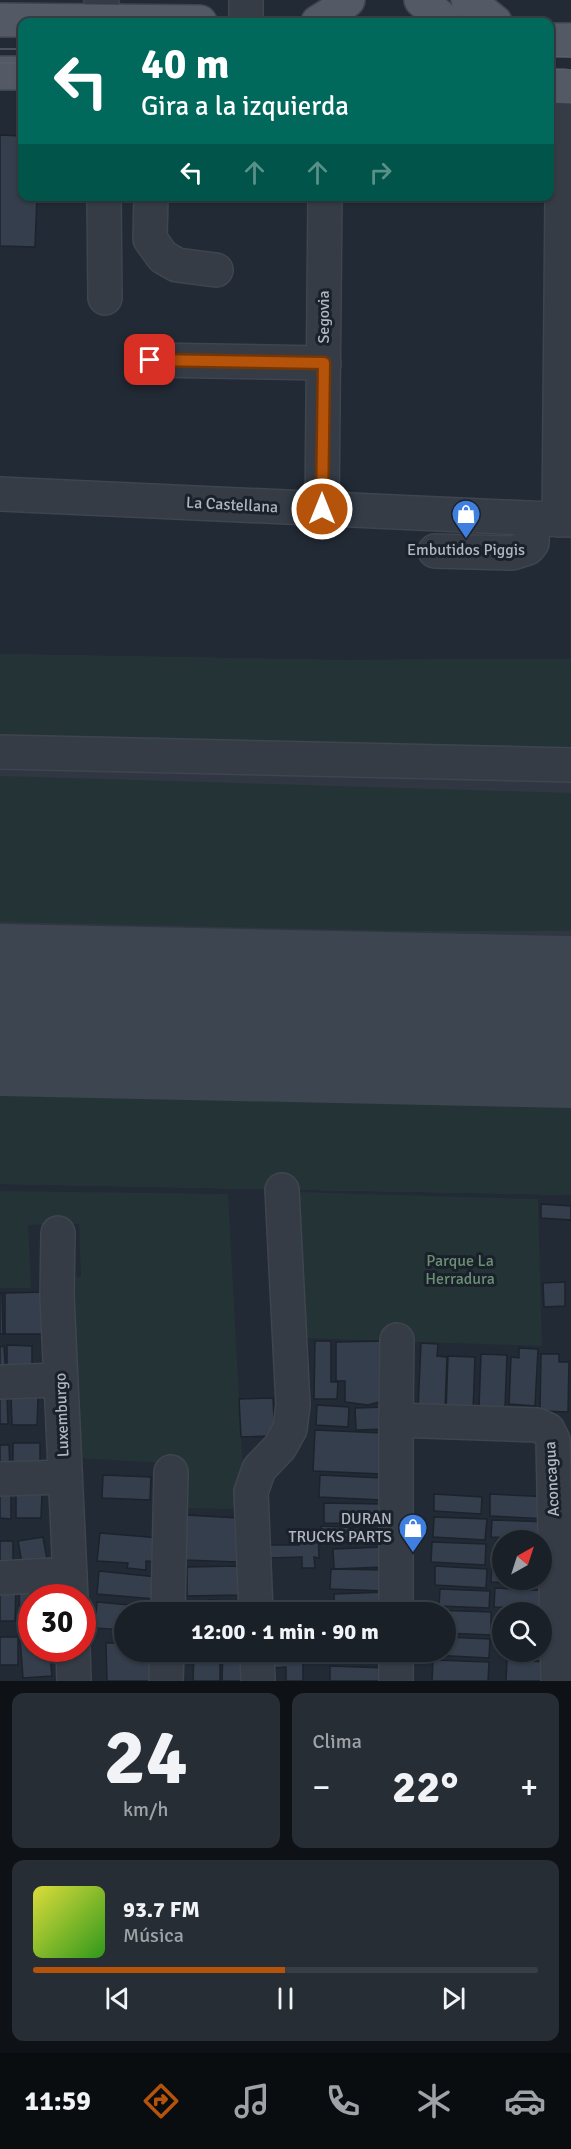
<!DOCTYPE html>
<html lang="es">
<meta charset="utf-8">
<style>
:root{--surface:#1a2028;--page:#272d34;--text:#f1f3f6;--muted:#9fa3a8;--line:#383e45;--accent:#b45309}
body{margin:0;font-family:Signika,sans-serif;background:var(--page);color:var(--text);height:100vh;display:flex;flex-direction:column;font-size:22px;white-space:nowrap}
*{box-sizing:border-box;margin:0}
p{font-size:20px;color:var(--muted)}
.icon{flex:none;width:33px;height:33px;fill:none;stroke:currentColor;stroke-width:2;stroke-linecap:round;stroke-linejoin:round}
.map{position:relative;height:1681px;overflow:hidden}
.details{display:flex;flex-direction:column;gap:12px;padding:12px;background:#0e1216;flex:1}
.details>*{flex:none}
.guide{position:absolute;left:18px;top:18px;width:536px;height:183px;border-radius:12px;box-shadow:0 2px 4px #0004,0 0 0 2px var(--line);background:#00695c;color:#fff;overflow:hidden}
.needle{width:39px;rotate:39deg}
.tools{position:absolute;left:492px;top:1530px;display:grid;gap:12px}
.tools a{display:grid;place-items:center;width:60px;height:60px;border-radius:50%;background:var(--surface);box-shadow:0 2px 4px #0004,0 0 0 2px var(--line);font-size:30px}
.speed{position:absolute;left:18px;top:1584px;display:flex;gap:12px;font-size:30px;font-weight:700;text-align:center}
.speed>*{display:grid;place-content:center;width:78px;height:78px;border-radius:50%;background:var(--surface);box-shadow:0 2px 4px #0004,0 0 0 2px var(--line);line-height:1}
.speed .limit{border:9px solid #d22;background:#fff;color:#111}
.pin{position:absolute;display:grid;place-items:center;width:51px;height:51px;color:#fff;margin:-26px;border-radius:12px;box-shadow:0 3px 9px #0006}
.me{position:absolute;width:66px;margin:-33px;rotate:0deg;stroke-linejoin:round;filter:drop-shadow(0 0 4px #0008)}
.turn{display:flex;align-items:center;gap:21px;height:126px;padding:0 24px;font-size:27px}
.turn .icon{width:78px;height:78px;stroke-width:2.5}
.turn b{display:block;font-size:42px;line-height:51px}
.lanes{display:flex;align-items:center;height:57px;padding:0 24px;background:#0003;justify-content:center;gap:30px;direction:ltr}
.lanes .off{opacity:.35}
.big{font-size:45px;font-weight:700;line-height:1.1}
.details .widget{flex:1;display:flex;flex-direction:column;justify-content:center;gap:9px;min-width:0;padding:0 21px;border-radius:12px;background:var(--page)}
.details .dial{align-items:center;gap:0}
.dial b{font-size:78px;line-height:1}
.song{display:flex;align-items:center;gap:18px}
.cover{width:72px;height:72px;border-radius:9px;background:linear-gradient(135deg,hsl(60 70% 55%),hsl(110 70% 35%))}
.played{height:6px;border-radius:3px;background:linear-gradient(90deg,var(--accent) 50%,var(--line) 50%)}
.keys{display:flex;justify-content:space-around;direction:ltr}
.heat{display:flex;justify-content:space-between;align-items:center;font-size:33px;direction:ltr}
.details .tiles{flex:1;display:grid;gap:12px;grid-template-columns:1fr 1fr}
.widget:last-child{grid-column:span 2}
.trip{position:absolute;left:114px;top:1602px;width:342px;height:60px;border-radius:30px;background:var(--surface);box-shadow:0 2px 4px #0004,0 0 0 2px var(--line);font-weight:700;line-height:60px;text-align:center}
.dock{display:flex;height:96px;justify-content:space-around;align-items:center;background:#0a0d10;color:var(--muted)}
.dock .icon{width:42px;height:42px}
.dock .on{color:var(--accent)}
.dock b{font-size:27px;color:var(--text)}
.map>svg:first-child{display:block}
.airport{fill:#303742}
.green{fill:#243336}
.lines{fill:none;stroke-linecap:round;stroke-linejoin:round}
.runway{stroke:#3d4550;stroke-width:172}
.building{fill:#343e4c;stroke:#1d232c;stroke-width:1.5}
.minor-casing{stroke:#3f454f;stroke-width:36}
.major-casing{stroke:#3f454f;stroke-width:36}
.minor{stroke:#353c46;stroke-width:33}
.major{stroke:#535a66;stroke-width:33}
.tram{stroke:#58606c;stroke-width:1.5}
.route-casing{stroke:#753606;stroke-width:15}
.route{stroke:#b45309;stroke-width:10}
.labels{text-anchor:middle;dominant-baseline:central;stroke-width:6;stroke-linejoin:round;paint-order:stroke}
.street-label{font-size:16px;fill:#b0b6c2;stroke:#1b212a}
.poi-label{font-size:16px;fill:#b0b6c2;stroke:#1b212a}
.park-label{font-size:16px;fill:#6a9074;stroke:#1b212a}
</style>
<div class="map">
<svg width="571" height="1681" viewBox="0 0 571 1681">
<rect width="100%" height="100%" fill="#222a35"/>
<polygon class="airport" points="570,526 571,526 571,1195 0,1184 0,654 336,660 570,659"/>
<g class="green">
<polygon points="570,526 571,526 571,752 0,738 0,654 336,660 570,659"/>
<polygon points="0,776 571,793 571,931 405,931 0,922"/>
<polygon points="0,1087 571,1099 571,1195 0,1184"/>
<polygon points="0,1191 228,1194 245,1509 181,1508 178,1464 80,1458 69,1278 81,1277 79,1224 28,1225 31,1288 0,1288"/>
<polygon points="296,1192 538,1199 542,1346 302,1338"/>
</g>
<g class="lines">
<polyline class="runway" points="0,1010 571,1022"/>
</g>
<g class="building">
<polygon points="0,135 22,136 22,196 37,196 35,247 0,246"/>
<polygon points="541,1204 571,1206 571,1220 541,1218"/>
<polygon points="565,1282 565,1306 544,1307 543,1283"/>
<polygon points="46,1292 46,1334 5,1334 5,1293"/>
<polygon points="0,1293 2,1293 3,1334 0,1334"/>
<polygon points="315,1341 331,1341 331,1382 338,1382 337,1399 314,1399"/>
<polygon points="384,1341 383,1401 368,1405 345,1402 345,1381 336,1381 336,1342"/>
<polygon points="421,1343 438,1344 437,1356 447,1357 445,1411 418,1410"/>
<polygon points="7,1345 32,1346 32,1380 7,1379"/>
<polygon points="4,1346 6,1375 0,1375 0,1347"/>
<polygon points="519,1348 538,1349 535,1406 509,1404 511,1357 519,1358"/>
<polygon points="481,1354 507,1355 505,1408 479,1407"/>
<polygon points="541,1354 559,1354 559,1362 569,1362 568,1412 540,1411"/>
<polygon points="448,1356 475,1357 473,1412 446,1411"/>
<polygon points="0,1395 7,1395 8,1424 0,1424"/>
<polygon points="11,1396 38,1397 37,1425 12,1425"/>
<polygon points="273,1398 275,1436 241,1437 239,1399"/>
<polygon points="317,1405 349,1407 348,1427 316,1425"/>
<polygon points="387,1407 387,1429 356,1430 355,1408"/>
<polygon points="315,1430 383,1433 382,1474 313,1471"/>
<rect x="13" y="1443" width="27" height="30"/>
<polygon points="0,1445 9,1445 10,1471 0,1471"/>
<polygon points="103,1475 151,1477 150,1500 102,1498"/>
<polygon points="320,1475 383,1478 382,1500 319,1497"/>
<polygon points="0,1490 11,1490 11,1519 0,1518"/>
<polygon points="16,1493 42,1494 41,1518 16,1518"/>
<polygon points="434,1494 482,1497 481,1514 434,1511"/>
<polygon points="490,1494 551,1497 550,1519 490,1516"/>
<polygon points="324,1503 382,1504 382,1524 324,1523"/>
<polygon points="186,1515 239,1518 237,1562 185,1560"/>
<polygon points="434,1517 487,1519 485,1540 433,1537"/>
<polygon points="492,1520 550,1522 549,1539 491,1537"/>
<polygon points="321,1526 383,1529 382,1544 321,1541"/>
<polygon points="298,1530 318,1530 319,1558 314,1557 315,1568 302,1568 302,1557 269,1558 269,1545 299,1545"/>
<polygon points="100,1533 160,1538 158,1562 146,1561 146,1570 127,1568 128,1563 97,1561"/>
<polygon points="43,1537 48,1565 23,1569 18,1541"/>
<rect x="0" y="1541" width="13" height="27"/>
<polygon points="496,1541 502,1541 502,1562 495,1562"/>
<polygon points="432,1542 486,1544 485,1565 431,1562"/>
<polygon points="383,1547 384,1567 334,1569 333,1549"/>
<polygon points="492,1565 502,1565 502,1580 542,1580 552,1585 491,1582"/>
<polygon points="238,1566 239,1595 187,1596 187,1567"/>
<polygon points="435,1566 487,1569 486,1588 435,1585"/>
<polygon points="331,1569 385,1570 385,1591 330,1589"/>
<polygon points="99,1571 157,1577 155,1599 97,1594"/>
<polygon points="46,1584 46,1598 32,1598 32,1618 20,1618 19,1585"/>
<polygon points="0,1586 16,1587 15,1621 0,1621"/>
<polygon points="495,1588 553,1591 552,1609 494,1607"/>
<polygon points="440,1589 490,1591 489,1608 439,1606"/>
<polygon points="387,1592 388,1612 335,1612 334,1594"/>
<polygon points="209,1600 243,1602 242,1612 208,1612"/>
<polygon points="97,1602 162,1608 161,1612 124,1612 124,1630 95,1628"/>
<polygon points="433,1610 491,1612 491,1635 446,1633 446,1612 433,1612"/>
<rect x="0" y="1637" width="18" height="28"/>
<polygon points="446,1637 490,1639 489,1658 432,1655 432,1652 446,1652"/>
<polygon points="20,1638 32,1638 32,1648 49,1648 52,1676 23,1678"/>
<polygon points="106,1643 124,1643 124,1652 161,1652 161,1681 107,1681"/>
<polygon points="194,1652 220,1652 220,1681 193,1681"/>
<polygon points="223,1652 250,1652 250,1681 222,1681"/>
<polygon points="274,1652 303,1652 303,1681 286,1681 286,1667 274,1668"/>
<polygon points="338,1652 386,1652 385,1658 338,1657"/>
<polygon points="433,1660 489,1662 488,1681 432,1681"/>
<polygon points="507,1660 548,1662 548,1681 506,1681"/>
<polygon points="330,1666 388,1668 388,1681 330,1681"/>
</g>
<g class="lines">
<g class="minor-casing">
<g id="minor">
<polyline points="101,0 106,21"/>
<polyline points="246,22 246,0"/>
<polyline points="104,196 105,298"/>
<polyline points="151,196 150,239 163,257 177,265 216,270"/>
<polyline points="150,360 324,363"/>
<polyline points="0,494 571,520"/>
<polyline points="322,509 325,196"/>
<polyline points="559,520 563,86"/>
<polyline points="435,551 512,553 528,548 532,543 533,519"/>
<polyline points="0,752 571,765"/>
<polyline points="58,1233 57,1296 71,1598"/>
<polyline points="0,1382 60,1380"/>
<polyline points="396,1420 397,1340"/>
<polyline points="0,1479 64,1477"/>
<polyline points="0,1578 70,1574"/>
<polyline points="168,1612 171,1472"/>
<polyline points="256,1612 251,1492 259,1469 280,1447 290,1429 293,1405 282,1190"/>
<polyline points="396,1612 396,1420 537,1425 548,1430 553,1440 558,1681"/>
<polyline points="73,1648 74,1681"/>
<polyline points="257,1652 258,1681"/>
<polyline points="396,1652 396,1681"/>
<polyline points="166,1681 167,1652"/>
</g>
</g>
<g class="major-casing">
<g id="major">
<polyline points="421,0 446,22"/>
<polyline points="468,0 495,22"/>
<polyline points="0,20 200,22"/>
<polyline points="318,22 331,14 348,0"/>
<polyline points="549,40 571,40"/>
<polyline points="0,73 22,73"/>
<polyline points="549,86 571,87"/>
</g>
</g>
<use href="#minor" class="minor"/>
<use href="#major" class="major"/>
<g class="tram">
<polyline points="0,49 22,49"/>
<polyline points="549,56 571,57"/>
<polyline points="0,63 22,63"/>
<polyline points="549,69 571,70"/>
</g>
</g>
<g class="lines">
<g class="route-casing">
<polyline id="route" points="150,360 324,363 322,509"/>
</g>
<use href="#route" class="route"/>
</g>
<defs>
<g id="shop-pin" transform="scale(1.5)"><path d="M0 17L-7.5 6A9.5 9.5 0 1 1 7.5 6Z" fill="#3f7fe0" stroke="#1b212a"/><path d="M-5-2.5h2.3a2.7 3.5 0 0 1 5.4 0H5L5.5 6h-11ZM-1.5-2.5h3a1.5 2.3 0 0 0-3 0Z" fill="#fff"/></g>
</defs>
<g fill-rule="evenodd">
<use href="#shop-pin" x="466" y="514"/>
<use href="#shop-pin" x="413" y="1528"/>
</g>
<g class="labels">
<g class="street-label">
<text transform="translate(324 317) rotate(-90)">Segovia</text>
<text transform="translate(232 505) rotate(3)">La Castellana</text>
<text transform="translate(62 1415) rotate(-92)">Luxemburgo</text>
<text transform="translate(552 1479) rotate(-93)">Aconcagua</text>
</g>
<g class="poi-label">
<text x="466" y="550">Embutidos Piggis</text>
<text x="392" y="1519" text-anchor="end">DURAN<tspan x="392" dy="18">TRUCKS PARTS</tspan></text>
</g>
<g class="park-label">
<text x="460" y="1261">Parque La<tspan x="460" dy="18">Herradura</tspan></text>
</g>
</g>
</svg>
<div class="tools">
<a><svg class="needle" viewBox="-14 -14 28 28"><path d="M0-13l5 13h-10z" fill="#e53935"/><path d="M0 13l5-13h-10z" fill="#9fa3a8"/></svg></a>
<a><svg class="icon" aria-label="search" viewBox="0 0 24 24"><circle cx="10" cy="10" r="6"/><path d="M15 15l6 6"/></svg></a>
</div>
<div class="speed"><div class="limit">30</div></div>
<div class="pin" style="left:150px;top:360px;background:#d93025"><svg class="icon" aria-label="arrive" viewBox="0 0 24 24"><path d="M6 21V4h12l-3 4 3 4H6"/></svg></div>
<svg class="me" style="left:322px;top:509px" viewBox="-20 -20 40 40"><circle r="17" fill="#b45309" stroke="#fff" stroke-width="3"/><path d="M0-11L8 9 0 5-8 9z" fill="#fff"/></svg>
<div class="trip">12:00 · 1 min · 90 m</div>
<div class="guide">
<div class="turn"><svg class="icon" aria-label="left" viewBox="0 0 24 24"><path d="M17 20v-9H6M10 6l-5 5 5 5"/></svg><div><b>40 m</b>Gira a la izquierda</div></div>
<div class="lanes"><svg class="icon" aria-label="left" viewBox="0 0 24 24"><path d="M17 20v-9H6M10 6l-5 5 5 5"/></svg><svg class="icon off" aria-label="ahead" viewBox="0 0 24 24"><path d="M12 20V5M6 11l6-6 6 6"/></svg><svg class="icon off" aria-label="ahead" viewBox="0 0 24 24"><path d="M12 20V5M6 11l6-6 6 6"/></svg><svg class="icon off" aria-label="right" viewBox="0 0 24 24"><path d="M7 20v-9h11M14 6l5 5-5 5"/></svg></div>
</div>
</div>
<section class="details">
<div class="tiles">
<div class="widget dial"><b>24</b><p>km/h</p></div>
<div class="widget"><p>Clima</p>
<div class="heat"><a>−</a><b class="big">22°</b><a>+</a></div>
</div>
<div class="widget">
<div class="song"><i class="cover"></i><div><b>93.7 FM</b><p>Música</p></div></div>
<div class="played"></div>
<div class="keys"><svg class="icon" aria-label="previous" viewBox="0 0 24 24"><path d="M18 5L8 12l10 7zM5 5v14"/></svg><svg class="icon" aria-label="pause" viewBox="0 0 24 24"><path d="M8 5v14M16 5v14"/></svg><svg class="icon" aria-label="next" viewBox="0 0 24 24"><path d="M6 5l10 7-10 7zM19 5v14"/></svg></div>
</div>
</div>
</section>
<nav class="dock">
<b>11:59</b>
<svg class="icon on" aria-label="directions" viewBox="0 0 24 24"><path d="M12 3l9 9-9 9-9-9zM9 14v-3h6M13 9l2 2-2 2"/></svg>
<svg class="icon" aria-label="music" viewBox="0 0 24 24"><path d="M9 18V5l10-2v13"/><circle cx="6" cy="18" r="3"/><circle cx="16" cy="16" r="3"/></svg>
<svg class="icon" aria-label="phone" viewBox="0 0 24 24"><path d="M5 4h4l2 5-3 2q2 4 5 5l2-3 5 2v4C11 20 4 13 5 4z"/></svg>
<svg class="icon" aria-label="climate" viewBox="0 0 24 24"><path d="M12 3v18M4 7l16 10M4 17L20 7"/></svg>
<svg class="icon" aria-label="car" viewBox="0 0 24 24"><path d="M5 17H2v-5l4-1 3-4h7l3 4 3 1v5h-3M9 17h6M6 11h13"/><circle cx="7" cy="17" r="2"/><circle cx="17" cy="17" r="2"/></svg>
</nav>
